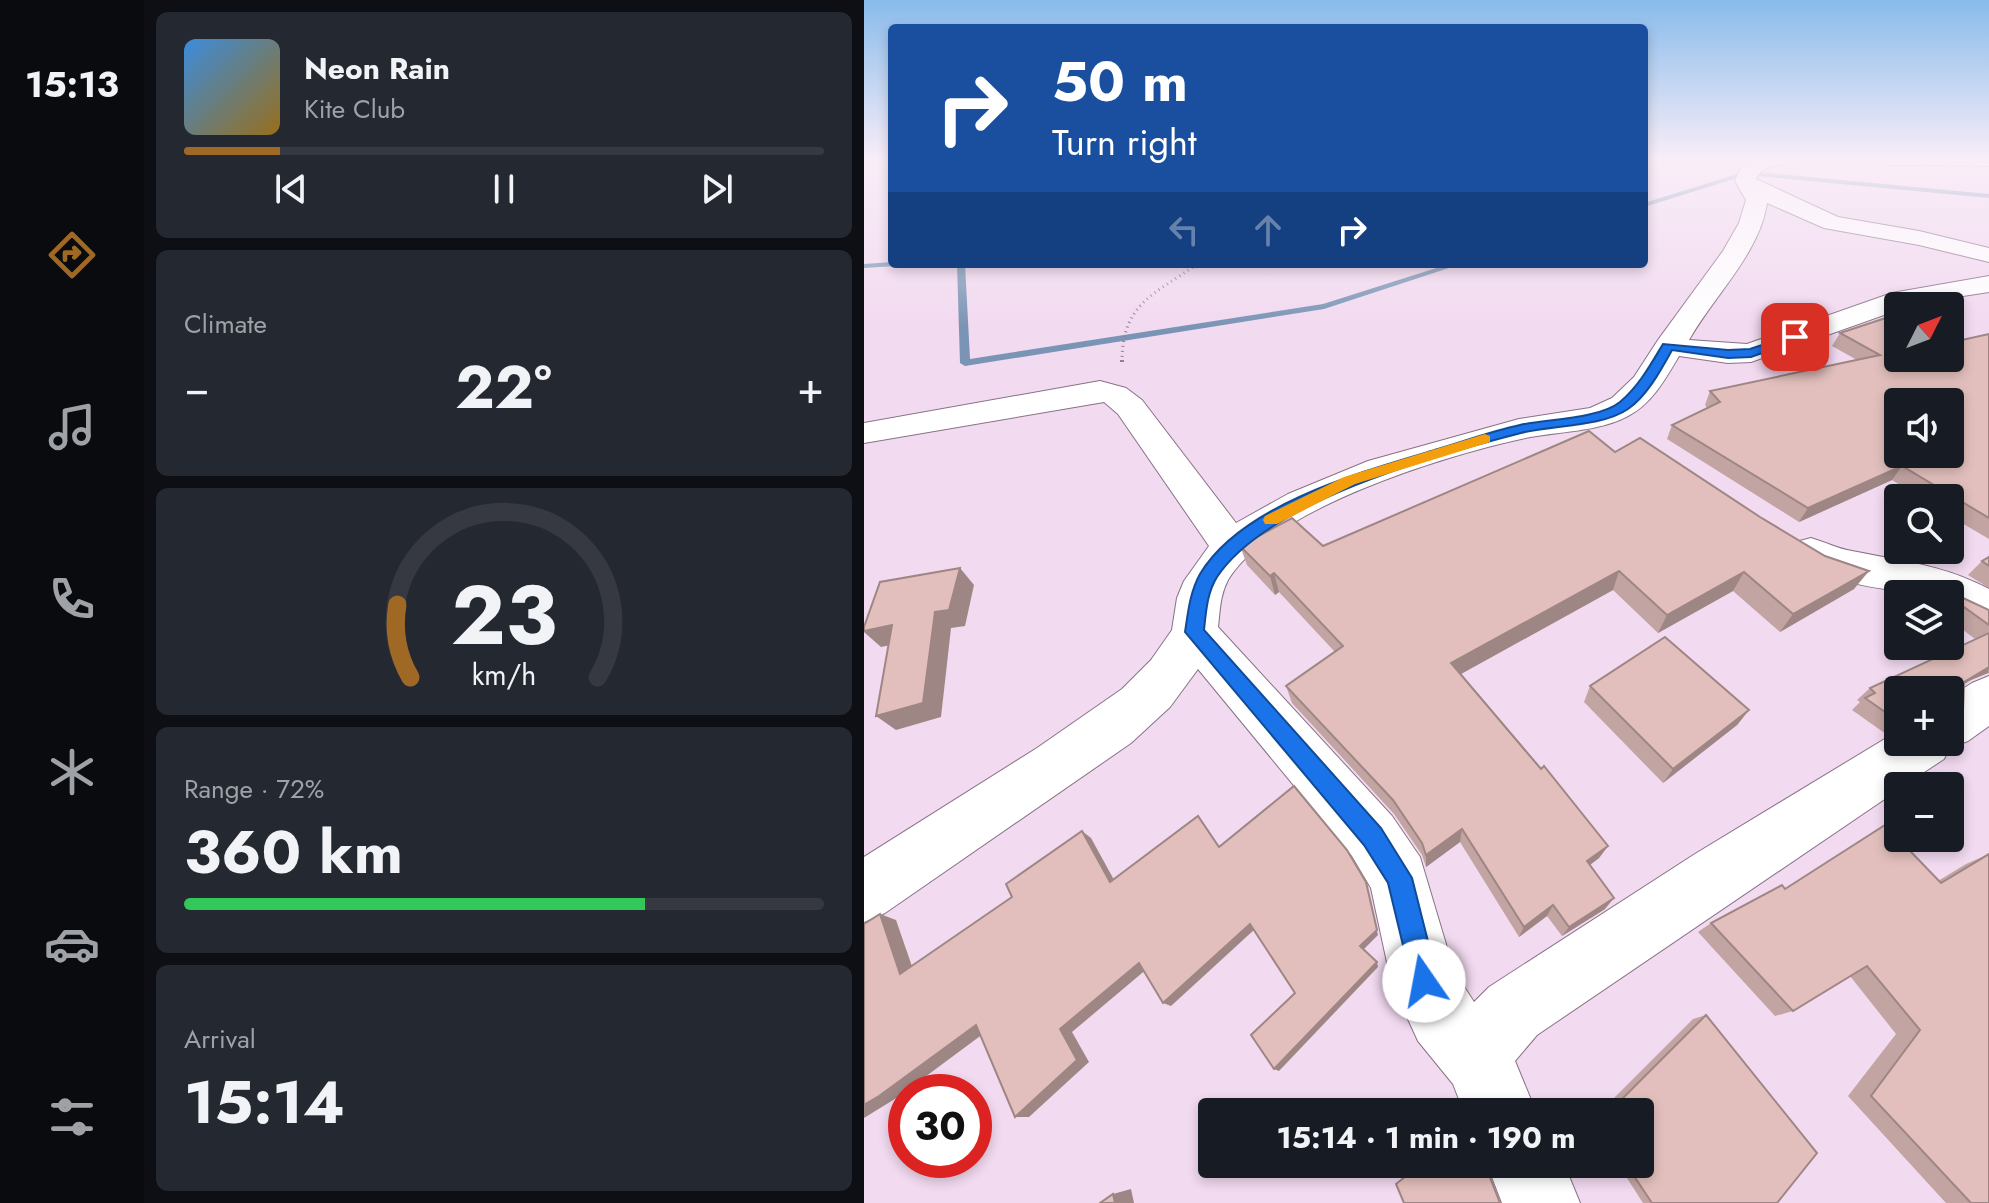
<!DOCTYPE html>
<meta charset="utf-8">
<style>
:root{--surface:#171b24;--page:#242831;--text:#f1f3f6;--muted:#9ea1a6;--line:#363941;--accent:#a06825}
body{margin:0;font-family:Jost,sans-serif;background:var(--page);color:var(--text);height:100vh;display:flex;flex-direction:column;font-size:30px;white-space:nowrap}
*{box-sizing:border-box;margin:0}
p{font-size:26px;color:var(--muted)}
.icon{flex:none;width:44px;height:44px;fill:none;stroke:currentColor;stroke-width:2;stroke-linecap:round;stroke-linejoin:round}
.map{position:relative;flex:1;overflow:hidden}
.sheet{display:flex;flex-direction:column;gap:12px;padding:12px;background:#0d0f14;width:720px}
.sheet>*{flex:none}
.top-card{position:absolute;left:24px;top:24px;width:760px;height:244px;border-radius:8px;box-shadow:0 4px 12px #0003;background:#1a4fa0;color:#fff;overflow:hidden}
.needle{width:52px;rotate:48deg}
.controls{position:absolute;left:1020px;top:292px;display:grid;gap:16px}
.controls a{display:grid;place-items:center;width:80px;height:80px;border-radius:8px;background:var(--surface);box-shadow:0 4px 12px #0003;font-size:40px}
.speed{position:absolute;left:24px;top:1074px;display:flex;gap:16px;font-size:40px;font-weight:700;text-align:center}
.speed>*{display:grid;place-content:center;width:104px;height:104px;border-radius:50%;background:var(--surface);box-shadow:0 4px 12px #0003;line-height:1}
.speed .limit{border:12px solid #d22;background:#fff;color:#111}
.pin{position:absolute;display:grid;place-items:center;width:68px;height:68px;color:#fff;margin:-34px;border-radius:16px;box-shadow:0 4px 12px #0006}
.me{position:absolute;width:88px;margin:-44px;rotate:348deg;stroke-linejoin:round;filter:drop-shadow(0 0 6px #0008)}
.turn{display:flex;align-items:center;gap:28px;height:168px;padding:0 32px;font-size:36px}
.turn .icon{width:104px;height:104px;stroke-width:2.5}
.turn b{display:block;font-size:56px;line-height:68px}
.lanes{display:flex;align-items:center;height:76px;padding:0 32px;background:#0003;justify-content:center;gap:40px;direction:ltr}
.lanes .off{opacity:.35}
.big{font-size:60px;font-weight:700;line-height:1.1}
.sheet .card{flex:1;display:flex;flex-direction:column;justify-content:center;gap:12px;min-width:0;padding:0 28px;border-radius:12px;background:var(--page)}
.sheet .dial{align-items:center;gap:0}
.dial svg{height:208px;overflow:visible;fill:none;stroke:var(--line);stroke-width:7;stroke-linecap:round;text-anchor:middle}
.dial text{fill:var(--text);stroke:none}
.song{display:flex;align-items:center;gap:24px}
.cover{width:96px;height:96px;border-radius:12px;background:linear-gradient(135deg,hsl(210 70% 55%),hsl(40 70% 35%))}
.played{height:8px;border-radius:4px;background:linear-gradient(90deg,var(--accent) 15%,var(--line) 15%)}
.keys{display:flex;justify-content:space-around;direction:ltr}
.heat{display:flex;justify-content:space-between;align-items:center;font-size:44px;direction:ltr}
.charge{height:12px;border-radius:6px;background:linear-gradient(90deg,#34c759 72%,var(--line) 0)}
.trip{position:absolute;left:334px;top:1098px;width:456px;height:80px;border-radius:8px;background:var(--surface);box-shadow:0 4px 12px #0003;font-weight:700;line-height:80px;text-align:center}
main{display:flex;flex:1;min-height:0}
.dock{display:flex;flex-direction:column;width:144px;justify-content:space-around;align-items:center;background:#090b0e;color:var(--muted)}
.dock .icon{width:56px;height:56px}
.dock .active{color:var(--accent)}
.dock b{font-size:36px;color:var(--text)}
.map>svg:first-child{display:block}
.lines{fill:none;stroke-linecap:round;stroke-linejoin:round}
.stream{fill:#7994b4;fill-rule:evenodd}
.minor-casing{stroke:#887286;stroke-width:2}
.path-far1{stroke:#928291;stroke-width:3;stroke-dasharray:1 4;stroke-linecap:butt}
.path{stroke:#928291;stroke-width:4;stroke-dasharray:2 5;stroke-linecap:butt}
.minor{fill:#fff;fill-rule:evenodd}
.wall{fill:#c2a4a2}
.shaded-wall{fill:#9e8684}
.building{fill:#e2bfbc;stroke:#9e8684;stroke-width:2;fill-rule:evenodd}
.route{fill:#1a73e8;stroke:#114b97;stroke-width:2}
.slow{fill:#f59e0b}
</style>
<main>
<nav class="dock">
<b>15:13</b>
<svg class="icon active" aria-label="directions" viewBox="0 0 24 24"><path d="M12 3l9 9-9 9-9-9zM9 14v-3h6M13 9l2 2-2 2"/></svg>
<svg class="icon" aria-label="music" viewBox="0 0 24 24"><path d="M9 18V5l10-2v13"/><circle cx="6" cy="18" r="3"/><circle cx="16" cy="16" r="3"/></svg>
<svg class="icon" aria-label="phone" viewBox="0 0 24 24"><path d="M5 4h4l2 5-3 2q2 4 5 5l2-3 5 2v4C11 20 4 13 5 4z"/></svg>
<svg class="icon" aria-label="climate" viewBox="0 0 24 24"><path d="M12 3v18M4 7l16 10M4 17L20 7"/></svg>
<svg class="icon" aria-label="car" viewBox="0 0 24 24"><path d="M5 17H2v-5l4-1 3-4h7l3 4 3 1v5h-3M9 17h6M6 11h13"/><circle cx="7" cy="17" r="2"/><circle cx="17" cy="17" r="2"/></svg>
<svg class="icon" aria-label="filters" viewBox="0 0 24 24"><path d="M4 7h16M4 17h16"/><circle cx="9" cy="7" r="2"/><circle cx="15" cy="17" r="2"/></svg>
</nav>
<section class="sheet">
<div class="card">
<div class="song"><i class="cover"></i><div><b>Neon Rain</b><p>Kite Club</p></div></div>
<div class="played"></div>
<div class="keys"><svg class="icon" aria-label="previous" viewBox="0 0 24 24"><path d="M18 5L8 12l10 7zM5 5v14"/></svg><svg class="icon" aria-label="pause" viewBox="0 0 24 24"><path d="M8 5v14M16 5v14"/></svg><svg class="icon" aria-label="next" viewBox="0 0 24 24"><path d="M6 5l10 7-10 7zM19 5v14"/></svg></div>
</div>
<div class="card"><p>Climate</p>
<div class="heat"><a>−</a><b class="big">22°</b><a>+</a></div>
</div>
<div class="card dial"><svg viewBox="0 0 100 80">
<path d="M14 69A42 42 0 1 1 86 69"/>
<path d="M14 69A42 42 0 0 1 9 41" stroke="#a06825"/>
<text x="50" y="56" font-size="32" font-weight="700">23</text>
<text x="50" y="72" font-size="11">km/h</text>
</svg></div>
<div class="card"><p>Range · 72%</p><b class="big">360 km</b><div class="charge"></div></div>
<div class="card"><p>Arrival</p><b class="big">15:14</b></div>
</section>
<div class="map">
<svg width="1125" height="1203" viewBox="0 0 1125 1203">
<rect width="100%" height="100%" fill="#f2daf0"/>
<g class="lines">
<g class="stream">
<polygon points="883,171 1125,194 1125,198 883,175 780,207 780,203"/>
<polygon points="28,262 28,264 33,264 32,266 0,268 0,264"/>
<polygon points="93,264 101,264 106,359 459,304 585,264 597,264 460,309 101,366 96,363"/>
</g>
<g class="minor-casing">
<g id="minor">
<path d="M 889,159 L 926,159 L 924,163 C 911,166 898,166 892,179 L 974,217 L 1055,231 L 1125,248 L 1125,262 L 1055,245 L 960,228 L 903,203 C 896,253 849,297 825,340 L 883,344 L 1028,293 L 1125,276 L 1125,292 L 1034,306 L 1034,310 L 887,362 L 864,363 L 815,356 C 802,378 788,404 764,416 C 732,433 692,431 657,439 C 579,456 407,509 364,580 C 356,595 356,610 354,627 L 528,816 L 556,857 L 590,971 L 610,1002 L 625,987 L 831,854 L 1034,731 L 1034,742 L 1086,742 L 1086,697 L 1108,683 L 1125,676 L 1125,726 L 1104,741 L 1085,748 L 1080,759 L 1039,786 L 1034,786 L 1034,790 L 673,1035 L 651,1061 L 672,1112 L 600,1112 L 589,1084 L 554,1041 L 537,1004 L 527,981 L 507,888 L 488,856 L 334,669 L 306,707 L 267,743 L 21,913 L 0,922 L 0,857 L 173,748 L 258,689 L 287,660 L 308,630 L 313,598 L 320,581 L 345,546 L 254,414 L 240,402 L 0,443 L 0,423 L 236,381 L 262,388 L 278,400 L 372,523 L 424,494 L 504,461 L 655,419 L 726,408 L 748,398 L 770,377 L 794,340 L 859,251 L 875,223 L 882,200 L 871,181 L 876,169 Z"/>
<polygon points="1013,159 1125,159 1125,166 1022,165"/>
<path d="M 947,538 C 961,542 974,549 988,551 C 1037,561 1080,565 1125,589 L 1125,629 L 1109,623 L 1086,609 L 1086,594 C 1035,594 979,585 932,564 L 926,553 L 932,542 Z"/>
<polygon points="623,1164 700,1164 716,1203 638,1203"/>
</g>
</g>
<path class="path-far1" d="M 258,362 C 258,303 290,295 333,264"/>
<polyline class="path" points="258,360 258,363"/>
<use href="#minor" class="minor"/>
</g>
<g class="wall">
<polygon points="976,333 1098,340 1125,334 1125,539 1086,516 1086,498 1057,498 1028,480 935,522 803,439 808,425 843,408 841,405 846,391 993,360 968,346"/>
<polygon points="751,452 990,589 916,632 869,591 794,633 749,590 597,674 744,846 735,858 726,865 741,909 698,936 683,916 655,937 596,842 562,867 558,855 530,814 428,703 422,686 471,652 415,592 411,595 383,565 376,546 459,546"/>
<polygon points="1125,557 1125,588 1104,575 1118,561"/>
<polygon points="1076,589 1125,610 1125,674 1124,673 1107,680 1034,690 1034,728 1022,734 988,710 996,702 993,700 1006,688 1111,639 1086,620 1086,594 1071,594"/>
<polygon points="726,686 885,710 873,725 799,783 720,702"/>
<polygon points="1125,854 1125,1203 1082,1203 984,1096 1032,1034 986,976 929,1011 911,1016 834,932 847,923 921,889 1074,881 1102,864"/>
<polygon points="842,1015 913,1203 779,1203 754,1164 776,1164 776,1112 736,1112 829,1019"/>
</g>
<g class="shaded-wall">
<polygon points="1038,466 1028,480 935,522 944,508"/>
<polygon points="96,568 110,585 101,626 87,628 77,717 32,730 12,716"/>
<polygon points="755,571 749,590 586,680 587,663"/>
<polygon points="1005,571 990,589 916,632 929,614"/>
<polygon points="880,572 869,591 794,633 803,615"/>
<polygon points="410,573 415,592 411,595 406,576"/>
<polygon points="28,625 46,641 17,647 0,632 0,631"/>
<polygon points="1125,667 1124,673 1107,680 1086,693 1100,682"/>
<polygon points="885,710 873,725 799,783 809,769"/>
<polygon points="598,829 596,842 562,867 562,855"/>
<polygon points="218,831 227,838 255,889 246,882"/>
<polygon points="744,846 735,858 715,873 723,861"/>
<polygon points="502,882 514,935 498,951 496,946"/>
<polygon points="750,898 741,909 698,936 705,927"/>
<polygon points="689,905 683,916 655,937 660,927"/>
<polygon points="16,914 32,920 52,978 36,974"/>
<polygon points="386,924 391,929 307,1006 299,1003"/>
<polygon points="513,962 514,967 415,1071 410,1069"/>
<polygon points="275,963 284,968 208,1032 225,1062 165,1117 151,1117 196,1029"/>
<polygon points="112,1025 127,1028 34,1097 0,1118 0,1105"/>
<polygon points="267,1189 270,1203 251,1203 249,1194"/>
</g>
<g class="building">
<path d="M 1034,314 L 1034,358 L 1086,358 L 1086,335 L 1098,340 L 1125,334 L 1125,518 L 1038,466 L 944,508 L 808,425 L 856,402 L 846,391 L 1016,355 L 976,333 ZM 1034,402 L 1086,402 L 1086,454 L 1034,454 Z"/>
<polygon points="725,431 751,452 776,438 896,517 961,556 1005,571 929,614 880,572 803,615 755,571 587,663 677,769 680,766 744,846 723,861 750,898 705,927 689,905 660,927 598,829 562,855 558,843 529,800 422,686 479,646 410,573 406,576 376,546 428,518 459,546"/>
<polygon points="1125,557 1125,566 1118,561"/>
<polygon points="96,568 85,610 71,612 59,703 12,716 28,625 0,631 0,627 16,582"/>
<polygon points="1084,584 1097,584 1099,598 1125,610 1125,625 1086,597 1086,594 1082,594 1076,589"/>
<polygon points="1125,633 1125,667 1100,682 1099,712 1086,719 1086,690 1034,690 1034,721 1001,698 1011,693 1006,688"/>
<polygon points="801,637 885,710 809,769 726,686"/>
<polygon points="430,786 483,850 502,882 513,930 496,946 513,962 410,1069 387,1035 431,993 386,924 299,1003 275,963 196,1029 213,1060 151,1117 112,1025 15,1096 0,1105 0,924 16,914 36,974 148,897 142,884 218,831 246,882 334,816 355,847"/>
<polygon points="1021,825 1077,883 1125,854 1125,1203 1107,1203 1007,1096 1056,1030 1003,966 929,1011 847,923 918,885 921,889"/>
<polygon points="842,1015 953,1153 913,1203 788,1203 762,1164 776,1164 776,1112 745,1112"/>
<polygon points="557,1164 624,1164 622,1167 636,1203 540,1203 532,1184"/>
<polygon points="249,1194 251,1203 236,1203"/>
</g>
<linearGradient id="sky" x2="0" y2="1"><stop stop-color="#89bbeb"/><stop offset="0.49" stop-color="#f9eef8"/><stop offset="1" stop-color="#f9eef8" stop-opacity="0"/></linearGradient>
<rect width="1125" height="327" fill="url(#sky)"/>
<path class="route" d="M 931,334 L 937,337 L 935,340 L 887,357 L 864,358 L 808,350 C 797,370 783,396 764,409 C 738,427 688,425 657,433 C 571,455 403,502 353,577 C 343,593 342,612 340,630 L 517,828 L 548,878 L 574,981 L 570,991 L 560,995 L 550,991 L 524,883 L 500,845 L 321,632 C 324,612 326,592 336,574 C 378,504 500,471 574,449 C 601,441 628,431 656,425 C 683,419 735,419 756,402 C 775,386 787,364 799,344 L 864,350 L 886,349 Z"/>
<polygon class="slow" points="621,434 626,436 626,442 491,484 413,524 401,524 399,520 401,516 480,477"/>
</svg>
<div class="controls">
<a><svg class="needle" viewBox="-14 -14 28 28"><path d="M0-13l5 13h-10z" fill="#e53935"/><path d="M0 13l5-13h-10z" fill="#9ea1a6"/></svg></a>
<a><svg class="icon" aria-label="sound" viewBox="0 0 24 24"><path d="M4 9h4l5-4v14l-5-4H4zM17 9q2 3 0 6"/></svg></a>
<a><svg class="icon" aria-label="search" viewBox="0 0 24 24"><circle cx="10" cy="10" r="6"/><path d="M15 15l6 6"/></svg></a>
<a><svg class="icon" aria-label="layers" viewBox="0 0 24 24"><path d="M12 4l9 5-9 5-9-5zM3 14l9 5 9-5"/></svg></a>
<a>+</a>
<a>−</a>
</div>
<div class="speed"><div class="limit">30</div></div>
<div class="pin" style="left:931px;top:337px;background:#d93025"><svg class="icon" aria-label="arrive" viewBox="0 0 24 24"><path d="M6 21V4h12l-3 4 3 4H6"/></svg></div>
<svg class="me" style="left:560px;top:981px" viewBox="-20 -20 40 40"><circle r="19" fill="#fff"/><path d="M0-13L10 11 0 6-10 11z" fill="#1a73e8"/></svg>
<div class="trip">15:14 · 1 min · 190 m</div>
<div class="top-card">
<div class="turn"><svg class="icon" aria-label="right" viewBox="0 0 24 24"><path d="M7 20v-9h11M14 6l5 5-5 5"/></svg><div><b>50 m</b>Turn right</div></div>
<div class="lanes"><svg class="icon off" aria-label="left" viewBox="0 0 24 24"><path d="M17 20v-9H6M10 6l-5 5 5 5"/></svg><svg class="icon off" aria-label="ahead" viewBox="0 0 24 24"><path d="M12 20V5M6 11l6-6 6 6"/></svg><svg class="icon" aria-label="right" viewBox="0 0 24 24"><path d="M7 20v-9h11M14 6l5 5-5 5"/></svg></div>
</div>
</div>
</main>
